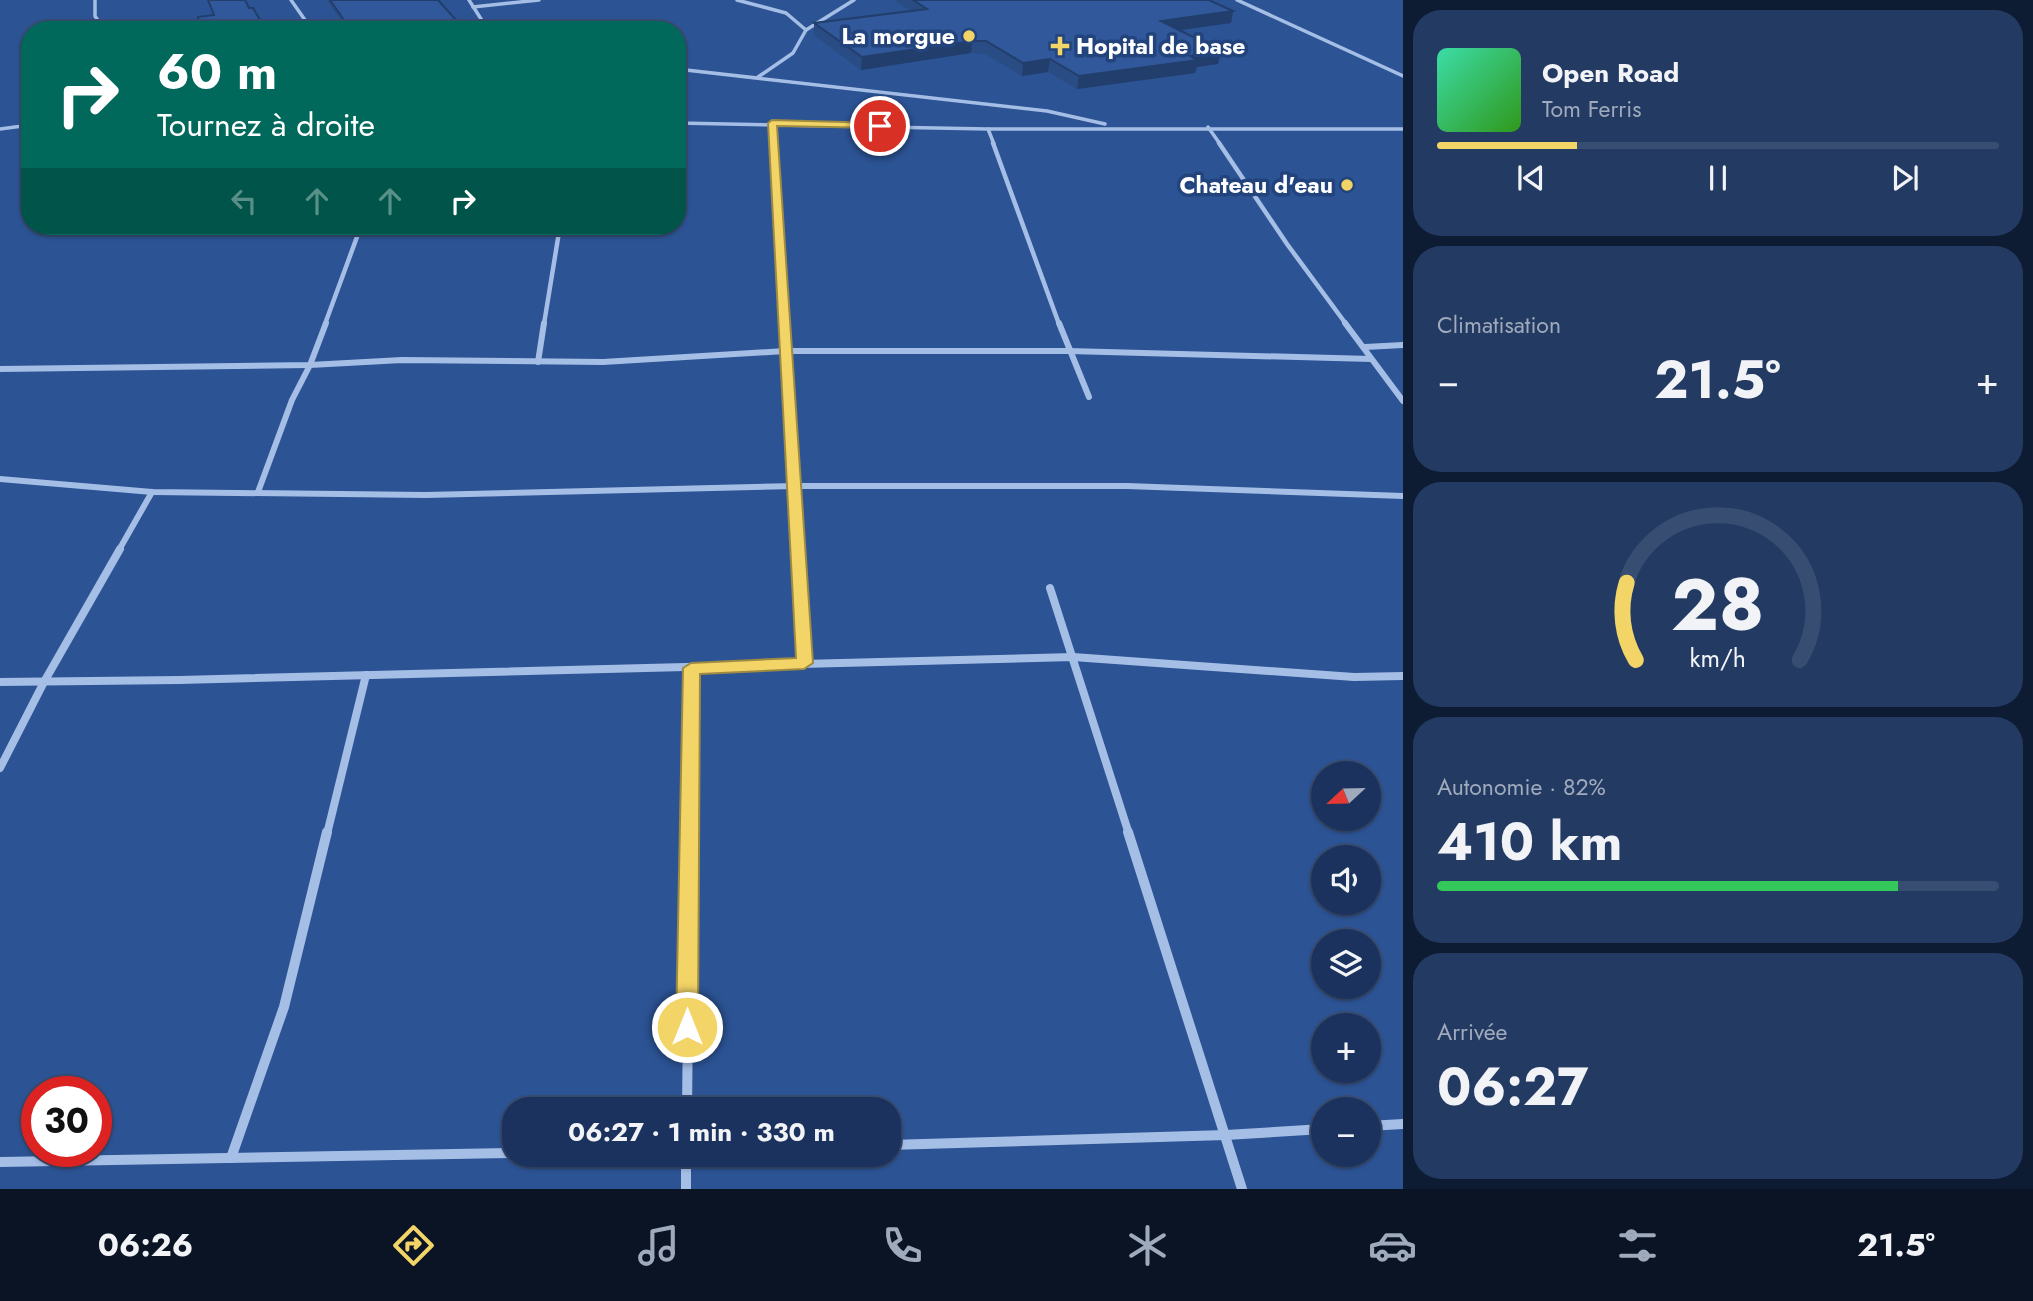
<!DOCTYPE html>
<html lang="fr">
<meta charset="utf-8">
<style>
:root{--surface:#1a325d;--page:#233a63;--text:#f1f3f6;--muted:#9faabc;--line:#384d72;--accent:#f2d467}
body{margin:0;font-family:Jost,sans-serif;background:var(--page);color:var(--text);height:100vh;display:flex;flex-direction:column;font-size:26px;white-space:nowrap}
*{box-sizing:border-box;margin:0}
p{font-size:23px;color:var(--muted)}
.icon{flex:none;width:38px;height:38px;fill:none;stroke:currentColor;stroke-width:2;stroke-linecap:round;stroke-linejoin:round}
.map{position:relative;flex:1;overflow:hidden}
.sheet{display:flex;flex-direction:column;gap:10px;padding:10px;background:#0e1c33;width:630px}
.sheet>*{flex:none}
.guide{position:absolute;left:21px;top:21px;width:665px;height:214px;border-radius:28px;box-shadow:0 2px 5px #0004,0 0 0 2px var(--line);background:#00695c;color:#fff;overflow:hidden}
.needle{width:46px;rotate:248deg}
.tools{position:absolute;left:1311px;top:761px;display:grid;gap:14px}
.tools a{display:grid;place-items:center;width:70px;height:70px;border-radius:50%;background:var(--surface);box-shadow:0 2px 5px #0004,0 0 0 2px var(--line);font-size:35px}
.speed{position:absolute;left:21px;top:1076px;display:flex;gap:14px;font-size:35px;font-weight:700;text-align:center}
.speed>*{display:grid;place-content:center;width:91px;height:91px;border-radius:50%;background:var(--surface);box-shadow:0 2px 5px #0004,0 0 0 2px var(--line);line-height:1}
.speed .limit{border:10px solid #d22;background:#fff;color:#111}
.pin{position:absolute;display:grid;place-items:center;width:60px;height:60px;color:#fff;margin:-30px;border:4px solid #fff;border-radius:50%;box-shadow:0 2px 7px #0007}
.me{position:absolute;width:77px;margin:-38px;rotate:0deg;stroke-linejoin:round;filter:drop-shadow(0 0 5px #0008)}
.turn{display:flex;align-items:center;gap:24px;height:147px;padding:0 21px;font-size:32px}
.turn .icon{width:91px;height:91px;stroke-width:2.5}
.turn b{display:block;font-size:49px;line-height:60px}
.lanes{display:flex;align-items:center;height:66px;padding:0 21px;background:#0003;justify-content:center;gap:35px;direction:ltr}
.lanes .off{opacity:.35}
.big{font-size:52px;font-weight:700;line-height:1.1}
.sheet .tile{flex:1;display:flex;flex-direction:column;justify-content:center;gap:10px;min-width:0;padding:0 24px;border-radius:28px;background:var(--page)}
.sheet .dial{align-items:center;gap:0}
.dial svg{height:182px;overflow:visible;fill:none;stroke:var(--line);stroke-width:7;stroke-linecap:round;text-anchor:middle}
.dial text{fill:var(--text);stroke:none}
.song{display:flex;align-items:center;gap:21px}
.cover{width:84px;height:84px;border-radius:10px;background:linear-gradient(135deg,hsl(160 70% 55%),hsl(110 70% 35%))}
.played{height:7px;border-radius:4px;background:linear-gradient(90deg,var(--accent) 25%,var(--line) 25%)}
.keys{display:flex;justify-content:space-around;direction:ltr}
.heat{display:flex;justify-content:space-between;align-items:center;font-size:38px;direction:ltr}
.charge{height:10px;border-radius:5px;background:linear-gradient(90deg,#34c759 82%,var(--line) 0)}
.trip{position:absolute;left:502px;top:1097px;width:399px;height:70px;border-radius:28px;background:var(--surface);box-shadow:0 2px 5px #0004,0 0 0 2px var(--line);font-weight:700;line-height:70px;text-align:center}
.tabs{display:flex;height:112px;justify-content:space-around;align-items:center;background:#0a1425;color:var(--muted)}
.tabs .icon{width:49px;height:49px}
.tabs .selected{color:var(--accent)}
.tabs b{font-size:32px;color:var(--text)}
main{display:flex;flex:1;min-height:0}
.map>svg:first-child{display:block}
.green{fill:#2c5394;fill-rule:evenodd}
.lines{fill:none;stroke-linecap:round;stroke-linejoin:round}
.street-far4{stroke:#a5bee6;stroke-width:3.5}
.street-far3{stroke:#a5bee6;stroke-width:4.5}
.street-far2{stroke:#a5bee6;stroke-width:6}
.street-far1{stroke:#a5bee6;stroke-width:8}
.street{stroke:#a5bee6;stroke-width:10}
.wall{fill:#2a4c84}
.shaded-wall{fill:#223e6c}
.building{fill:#31589a;stroke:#223e6c;stroke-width:2}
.route{fill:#f2d467;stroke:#9d8a43;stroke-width:2}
.poi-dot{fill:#f2d467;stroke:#22437c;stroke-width:2.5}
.labels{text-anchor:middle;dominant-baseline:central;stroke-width:7;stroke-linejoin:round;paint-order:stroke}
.far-poi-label{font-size:23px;font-weight:bold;fill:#fff;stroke:#22437c;text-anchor:end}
</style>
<main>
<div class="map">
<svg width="1403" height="1189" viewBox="0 0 1403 1189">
<rect width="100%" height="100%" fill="#22437c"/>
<path class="green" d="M 0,0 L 1403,0 L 1403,1189 L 0,1189 ZM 30,30 L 677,30 L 677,226 L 30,226 ZM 1323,774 L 1368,774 L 1368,819 L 1323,819 ZM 1323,858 L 1368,858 L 1368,903 L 1323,903 ZM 1323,942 L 1368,942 L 1368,987 L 1323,987 ZM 1323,1026 L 1368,1026 L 1368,1071 L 1323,1071 ZM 37,1092 L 96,1092 L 96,1152 L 37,1152 ZM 514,1110 L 889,1110 L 889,1155 L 514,1155 ZM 1323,1110 L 1368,1110 L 1368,1155 L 1323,1155 Z"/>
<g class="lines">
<g class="street-far4">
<polyline points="95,0 95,16 104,30"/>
<polyline points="291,0 312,30"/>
<polyline points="469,0 488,30"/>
<polyline points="737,0 786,13 806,30"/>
<polyline points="1237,0 1403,76"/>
<polyline points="473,7 539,0"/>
<polyline points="677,69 1047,111 1105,124"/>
<polyline points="758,77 793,53 806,30 854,0"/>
<polyline points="677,123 988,129 1403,129"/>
<polyline points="772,123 773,144"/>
<polyline points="1208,127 1220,144"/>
<polyline points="0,129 30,125"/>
<polyline points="988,129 994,144"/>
</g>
<g class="street-far3">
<polyline points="773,143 784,324"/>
<polyline points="993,143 1059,324"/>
<polyline points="1219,143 1287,244 1346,324"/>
<polyline points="325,324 361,226"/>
<polyline points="544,324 560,226"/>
</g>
<g class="street-far2">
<polyline points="784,323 798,550"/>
<polyline points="1059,323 1089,397"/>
<polyline points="1345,323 1403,401"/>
<polyline points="1365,347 1403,345"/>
<polyline points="538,362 544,323"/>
<polyline points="0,369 310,365 402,360 603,362 785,351 1069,351 1371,359"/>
<polyline points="0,479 152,492 426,495 795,486 1127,486 1403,496"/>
<polyline points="258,492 292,400 310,365 326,323"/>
<polyline points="119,550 152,492"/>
</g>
<g class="street-far1">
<polyline points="798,549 805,663"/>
<polyline points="1050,588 1129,834"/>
<polyline points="0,682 180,680 1073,657 1354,677 1403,676"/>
<polyline points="0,768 44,682 120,549"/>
<polyline points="327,834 366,675"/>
<polyline points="689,834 691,668"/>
</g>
<g class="street">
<polyline points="1128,832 1242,1189"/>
<polyline points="687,1110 690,832"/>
<polyline points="1368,1126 1403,1124"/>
<polyline points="889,1145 1226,1135 1323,1129"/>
<polyline points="686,1155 686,1189"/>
<polyline points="231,1158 284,1007 327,832"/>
<polyline points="0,1162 514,1153"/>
</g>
</g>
<g class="wall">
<polygon points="327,0 438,0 465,30 347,30"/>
<polygon points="895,0 1209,0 1233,11 1231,23 1180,30 1221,51 1218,64 1197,67 1195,73 1077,89 1048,72 1022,76 985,54 971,53 861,70 814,35 814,23 910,11 895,1"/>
</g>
<g class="shaded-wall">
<polygon points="1233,11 1231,23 1159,33 1161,21"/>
<polygon points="972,41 971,53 861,70 862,57"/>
<polygon points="1221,51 1218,64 1197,67 1195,73 1077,89 1079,76"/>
<polygon points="1050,59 1048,72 1022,76 1023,63"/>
</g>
<g class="building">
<polygon points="208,0 245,0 249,8 253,8 266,30 200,30 198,17 214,15"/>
<polygon points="330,0 438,0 465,30 351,30"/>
<polygon points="913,0 1209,0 1233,11 1161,21 1221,51 1190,56 1198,60 1079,76 1050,59 1023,63 986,41 972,41 862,57 814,23 927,9"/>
</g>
<polygon class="route" points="772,120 880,123 885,126 880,128 777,126 813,663 804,669 700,674 698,1027 695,1033 687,1036 680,1033 676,1027 683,668 691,663 796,658 768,123"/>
<g class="poi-dot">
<circle cx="969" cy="36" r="7"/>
<path d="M1056.5 35.5h7v7h7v7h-7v7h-7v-7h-7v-7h7z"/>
<circle cx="1347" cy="185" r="7"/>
</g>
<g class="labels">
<g class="far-poi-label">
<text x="955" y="36">La morgue</text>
<text x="1076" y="46" text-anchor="start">Hopital de base</text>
<text x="1333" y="185">Chateau d'eau</text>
</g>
</g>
</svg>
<div class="tools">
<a><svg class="needle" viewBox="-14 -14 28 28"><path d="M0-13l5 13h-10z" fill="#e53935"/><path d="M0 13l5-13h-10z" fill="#9faabc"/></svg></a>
<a><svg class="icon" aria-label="sound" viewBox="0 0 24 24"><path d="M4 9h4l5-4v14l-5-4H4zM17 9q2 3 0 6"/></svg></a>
<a><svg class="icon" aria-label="layers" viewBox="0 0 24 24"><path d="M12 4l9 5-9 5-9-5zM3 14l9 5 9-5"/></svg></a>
<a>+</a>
<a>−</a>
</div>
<div class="speed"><div class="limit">30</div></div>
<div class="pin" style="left:880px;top:126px;background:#d93025"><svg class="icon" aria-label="arrive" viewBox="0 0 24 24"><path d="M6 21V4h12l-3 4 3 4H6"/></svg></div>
<svg class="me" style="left:687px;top:1027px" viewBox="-20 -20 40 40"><circle r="17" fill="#f2d467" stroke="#fff" stroke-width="3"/><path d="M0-11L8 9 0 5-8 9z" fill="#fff"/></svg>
<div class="trip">06:27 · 1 min · 330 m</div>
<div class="guide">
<div class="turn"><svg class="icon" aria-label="right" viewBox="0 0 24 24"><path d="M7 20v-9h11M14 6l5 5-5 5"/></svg><div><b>60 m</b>Tournez à droite</div></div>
<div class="lanes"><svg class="icon off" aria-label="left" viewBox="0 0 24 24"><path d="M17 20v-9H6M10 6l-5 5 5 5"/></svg><svg class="icon off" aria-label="ahead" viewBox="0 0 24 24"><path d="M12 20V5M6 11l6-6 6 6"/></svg><svg class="icon off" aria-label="ahead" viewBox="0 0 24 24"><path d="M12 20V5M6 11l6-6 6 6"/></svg><svg class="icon" aria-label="right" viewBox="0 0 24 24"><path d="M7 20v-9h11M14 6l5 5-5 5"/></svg></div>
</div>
</div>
<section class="sheet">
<div class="tile">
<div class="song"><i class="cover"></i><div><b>Open Road</b><p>Tom Ferris</p></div></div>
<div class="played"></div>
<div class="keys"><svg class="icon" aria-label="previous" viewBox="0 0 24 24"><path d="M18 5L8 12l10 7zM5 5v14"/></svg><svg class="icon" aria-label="pause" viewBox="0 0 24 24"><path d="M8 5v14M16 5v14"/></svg><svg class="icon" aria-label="next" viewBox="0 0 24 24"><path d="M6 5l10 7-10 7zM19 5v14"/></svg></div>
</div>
<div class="tile"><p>Climatisation</p>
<div class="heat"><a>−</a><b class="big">21.5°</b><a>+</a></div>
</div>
<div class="tile dial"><svg viewBox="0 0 100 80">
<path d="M14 69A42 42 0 1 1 86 69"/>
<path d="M14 69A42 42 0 0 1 10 35" stroke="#f2d467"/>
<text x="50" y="56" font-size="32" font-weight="700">28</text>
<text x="50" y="72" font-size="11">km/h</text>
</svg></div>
<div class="tile"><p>Autonomie · 82%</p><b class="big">410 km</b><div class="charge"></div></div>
<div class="tile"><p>Arrivée</p><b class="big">06:27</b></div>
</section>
</main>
<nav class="tabs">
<b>06:26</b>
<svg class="icon selected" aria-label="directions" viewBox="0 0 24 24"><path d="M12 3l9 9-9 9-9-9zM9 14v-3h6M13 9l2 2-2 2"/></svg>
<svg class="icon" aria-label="music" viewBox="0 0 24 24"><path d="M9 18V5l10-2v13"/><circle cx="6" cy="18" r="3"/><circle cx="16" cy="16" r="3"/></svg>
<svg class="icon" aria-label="phone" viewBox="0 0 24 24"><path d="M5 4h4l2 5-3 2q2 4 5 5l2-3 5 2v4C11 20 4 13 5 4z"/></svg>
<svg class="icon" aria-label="climate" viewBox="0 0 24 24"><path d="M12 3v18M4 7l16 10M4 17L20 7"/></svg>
<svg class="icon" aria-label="car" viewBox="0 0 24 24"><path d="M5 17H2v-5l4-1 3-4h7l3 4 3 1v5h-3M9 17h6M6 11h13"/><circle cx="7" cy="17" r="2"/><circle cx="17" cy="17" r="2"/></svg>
<svg class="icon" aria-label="filters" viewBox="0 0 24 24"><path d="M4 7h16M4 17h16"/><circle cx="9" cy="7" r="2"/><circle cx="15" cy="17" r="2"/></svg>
<b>21.5°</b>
</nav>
